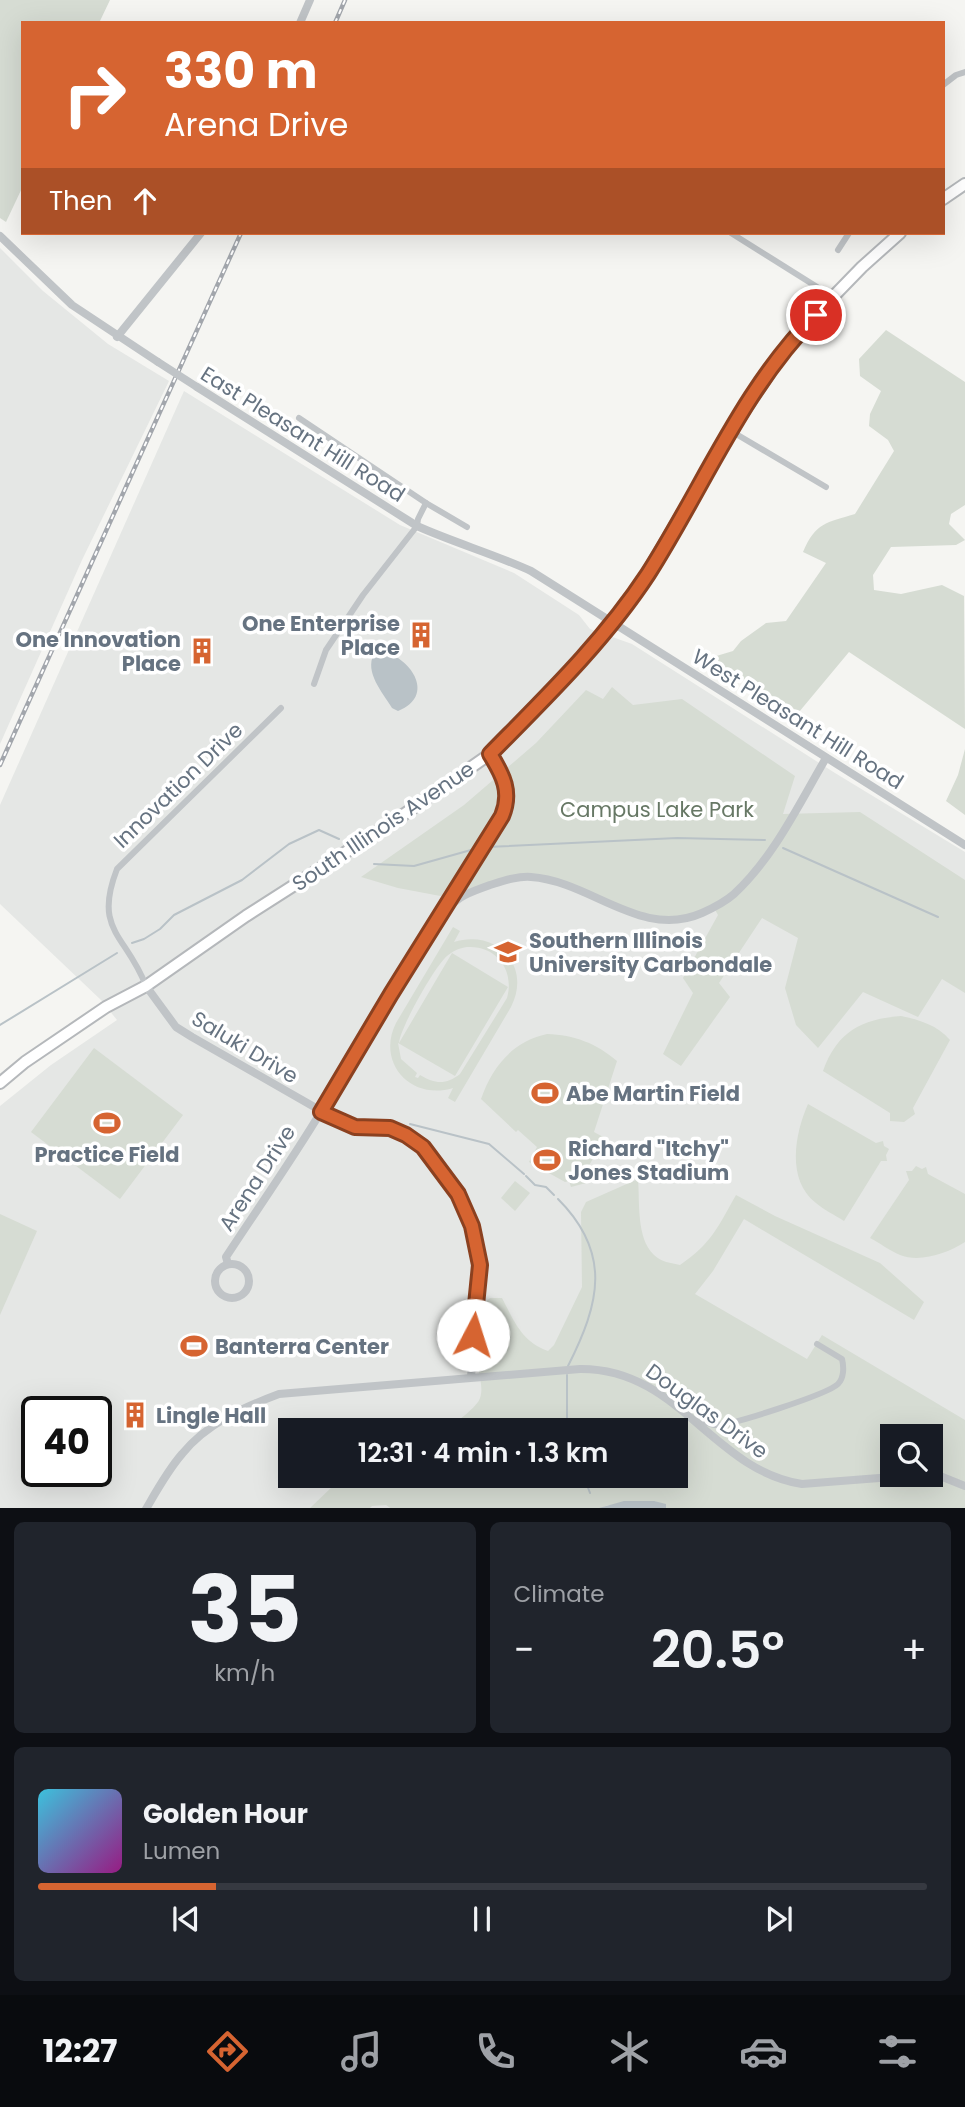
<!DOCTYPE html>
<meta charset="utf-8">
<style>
:root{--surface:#171b24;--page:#20242c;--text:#f1f3f6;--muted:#9ea1a6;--line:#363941;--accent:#d66431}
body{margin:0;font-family:Poppins,sans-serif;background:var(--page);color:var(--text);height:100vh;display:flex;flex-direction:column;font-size:26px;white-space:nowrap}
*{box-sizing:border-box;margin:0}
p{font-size:23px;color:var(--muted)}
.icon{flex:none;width:38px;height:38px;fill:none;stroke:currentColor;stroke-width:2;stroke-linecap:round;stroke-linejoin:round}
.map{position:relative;height:1508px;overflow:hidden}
.sheet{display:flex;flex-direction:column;gap:14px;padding:14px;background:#0d0f14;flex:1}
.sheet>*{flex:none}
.top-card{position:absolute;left:21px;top:21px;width:924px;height:214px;border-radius:0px;box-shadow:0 7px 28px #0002;background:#d66431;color:#fff;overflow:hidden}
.fabs{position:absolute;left:880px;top:1424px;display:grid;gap:14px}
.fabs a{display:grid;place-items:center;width:63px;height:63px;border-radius:0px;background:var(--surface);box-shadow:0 7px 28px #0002;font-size:35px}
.speed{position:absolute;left:21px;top:1396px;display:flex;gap:14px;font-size:35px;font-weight:700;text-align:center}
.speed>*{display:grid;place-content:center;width:91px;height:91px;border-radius:50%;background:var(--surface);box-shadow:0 7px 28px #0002;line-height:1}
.speed .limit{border:4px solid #111;border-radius:10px;background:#fff;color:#111}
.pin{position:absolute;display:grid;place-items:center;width:60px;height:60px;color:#fff;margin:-30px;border:4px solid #fff;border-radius:50%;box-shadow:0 2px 7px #0007}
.me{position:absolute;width:77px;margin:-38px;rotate:5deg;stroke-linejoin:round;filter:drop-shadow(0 0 5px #0008)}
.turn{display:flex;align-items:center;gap:24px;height:147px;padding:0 28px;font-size:32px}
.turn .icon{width:91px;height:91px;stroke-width:2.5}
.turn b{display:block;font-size:49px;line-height:60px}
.then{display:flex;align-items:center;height:66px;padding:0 28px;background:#0003;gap:14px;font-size:26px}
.big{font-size:52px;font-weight:600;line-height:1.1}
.sheet .card{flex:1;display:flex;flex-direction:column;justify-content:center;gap:10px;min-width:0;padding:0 24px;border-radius:10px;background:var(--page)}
.sheet .dial{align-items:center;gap:0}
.dial b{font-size:91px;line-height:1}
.song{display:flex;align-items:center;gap:21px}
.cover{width:84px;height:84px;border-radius:10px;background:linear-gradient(135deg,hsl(190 70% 55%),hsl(310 70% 35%))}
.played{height:7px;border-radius:4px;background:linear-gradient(90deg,var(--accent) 20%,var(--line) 20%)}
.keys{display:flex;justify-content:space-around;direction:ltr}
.heat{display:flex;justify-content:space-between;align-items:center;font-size:38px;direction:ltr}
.sheet .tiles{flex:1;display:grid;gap:14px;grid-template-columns:1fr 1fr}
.card:last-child{grid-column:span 2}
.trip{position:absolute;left:278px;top:1418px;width:410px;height:70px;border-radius:0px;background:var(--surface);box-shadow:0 7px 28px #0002;font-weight:600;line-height:70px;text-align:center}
.tab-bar{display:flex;height:112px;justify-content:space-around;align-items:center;background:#090b0e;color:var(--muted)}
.tab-bar .icon{width:49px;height:49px}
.tab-bar .active{color:var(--accent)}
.tab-bar b{font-size:32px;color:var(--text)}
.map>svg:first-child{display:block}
.built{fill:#e5e7e5;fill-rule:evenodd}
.green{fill:#d6dcd3;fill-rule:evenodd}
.water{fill:#b9c2c7}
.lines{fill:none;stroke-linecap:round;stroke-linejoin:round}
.stream{stroke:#b9c2c7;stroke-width:2}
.trunk-casing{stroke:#b5b8bb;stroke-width:14}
.minor{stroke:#c0c4c7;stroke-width:6}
.tertiary{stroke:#c0c4c7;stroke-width:8}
.trunk{stroke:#fff;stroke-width:10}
.rail-casing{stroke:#a2a6ac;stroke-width:4.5}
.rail{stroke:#fff;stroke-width:2;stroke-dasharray:5;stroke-linecap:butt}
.tertiary-bridge{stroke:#c0c4c7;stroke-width:8}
.route-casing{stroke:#8b4120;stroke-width:18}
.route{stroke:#d66431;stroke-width:12}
.labels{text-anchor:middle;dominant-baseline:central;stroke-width:7;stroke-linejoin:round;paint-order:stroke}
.street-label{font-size:21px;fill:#667381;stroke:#fff}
.poi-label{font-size:21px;font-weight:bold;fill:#667381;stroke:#fff;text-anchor:start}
.park-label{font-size:21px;fill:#677865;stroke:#fff}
</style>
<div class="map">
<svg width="965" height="1509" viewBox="0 0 965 1509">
<rect width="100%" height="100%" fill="#f5f5f2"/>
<g class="built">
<polygon points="0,248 43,291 108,344 169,381 82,560 0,744"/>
<path d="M 184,391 L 400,525 L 514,573 L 579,615 L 590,629 L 632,644 L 835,773 L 965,852 L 965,1508 L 0,1508 L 0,1106 L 51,1065 L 117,1020 L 101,1000 L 0,904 L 0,805 ZM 37,1412 L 96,1412 L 96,1472 L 37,1472 ZM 290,1430 L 676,1430 L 676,1475 L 290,1475 ZM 892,1437 L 931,1437 L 931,1475 L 892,1475 Z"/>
</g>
<g class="green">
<polygon points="0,0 110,0 99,23 23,23 23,186 6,222 0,218"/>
<path d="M 886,330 L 965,382 L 965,505 L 951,514 L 949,524 L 965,540 L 956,545 L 891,547 L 873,575 L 874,590 L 901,594 L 942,585 L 964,596 L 965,729 L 849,652 L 799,712 L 721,666 L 713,657 L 733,651 L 741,641 L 766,623 L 786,621 L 826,563 L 803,552 C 816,522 826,523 855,514 L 894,451 L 888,440 L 869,426 L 870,414 L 881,391 L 860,376 L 859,359 Z"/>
<polygon points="612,687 633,705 682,699 795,776 783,814 860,812 965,880 965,993 942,979 918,1017 863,992 818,1048 796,1025 785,988 798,938 762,918 719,983 730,997 681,1066 663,1054 693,993 683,978 718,915 714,908 690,918 654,919 589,893 530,877 451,898 398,888 361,877 464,805 536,743 586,690 603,699"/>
<polygon points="965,749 965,815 946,801 958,775"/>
<path d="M 453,927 L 460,931 L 454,942 C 497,929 532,966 511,1007 L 455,1102 L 448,1098 L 453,1088 C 411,1101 376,1063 396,1023 ZM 467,947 C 496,945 515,970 507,998 L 460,1074 C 446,1085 435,1084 420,1075 L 418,1078 L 415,1077 L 417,1073 L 401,1059 L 398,1043 L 455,1076 L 508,987 L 452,953 L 399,1043 C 400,1028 435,966 447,956 C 453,951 459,948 467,947 Z"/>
<path d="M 901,1016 C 920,1020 937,1025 950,1040 L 913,1108 L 915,1114 L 904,1122 L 890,1121 L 890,1113 L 823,1071 C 837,1032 861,1019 901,1016 Z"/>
<path d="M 547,1034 C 574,1035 596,1043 617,1061 L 594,1132 L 605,1138 L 584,1174 L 586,1183 L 571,1187 L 569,1181 L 565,1182 L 529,1162 L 537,1147 L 518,1130 L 516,1132 L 481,1099 C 492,1067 513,1041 547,1034 Z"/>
<polygon points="94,1048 183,1115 120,1199 31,1132"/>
<path d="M 808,1104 L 876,1143 L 883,1141 L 884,1146 L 889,1149 L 886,1155 L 887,1161 L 881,1161 L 844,1221 C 835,1215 824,1210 816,1203 C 786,1180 795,1133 808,1104 Z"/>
<path d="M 916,1166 L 922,1169 L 926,1167 L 928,1174 L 965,1194 L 965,1242 C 948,1253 920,1263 900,1255 C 890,1251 880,1243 870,1238 L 909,1180 L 906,1171 L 912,1171 Z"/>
<path d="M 638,1179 C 640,1202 636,1238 654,1255 C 661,1262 671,1263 680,1265 C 711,1244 718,1227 736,1195 L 775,1216 L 880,1263 L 924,1302 L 914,1320 L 744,1219 L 713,1271 L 695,1294 L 807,1359 L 822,1335 L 965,1420 L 965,1508 L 666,1509 L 666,1504 L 608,1505 L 599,1509 L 392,1509 L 386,1505 L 372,1506 L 370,1508 L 309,1509 L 333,1486 L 323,1475 L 676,1475 L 676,1430 L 449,1430 L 449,1426 C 456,1423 478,1406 480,1398 C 484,1387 478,1372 477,1360 C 476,1342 479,1323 481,1306 L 490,1298 L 502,1298 C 514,1321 522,1342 548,1351 L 554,1345 L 582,1287 L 581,1212 L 586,1202 ZM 892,1437 L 931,1437 L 931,1475 L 892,1475 Z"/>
<polygon points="515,1181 530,1193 515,1211 501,1198"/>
<polygon points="0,1214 37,1231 0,1315"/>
</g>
<g class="water">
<path d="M 383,651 C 412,659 436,696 398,711 L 392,708 C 383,693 364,672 374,654 Z"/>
<polygon points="624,1501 654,1501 666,1504 666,1508 599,1508"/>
</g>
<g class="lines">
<g class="stream">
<polyline points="487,847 677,838 765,840"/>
<polyline points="783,848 938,917"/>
<polyline points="374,864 414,866 478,848"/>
<polyline points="132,943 144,939 160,929 174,915 242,880 289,844 319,830 339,839"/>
<polyline points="0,1025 117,953"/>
<polyline points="410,1124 489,1144 524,1174"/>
<polyline points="526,1176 535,1185 546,1187 554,1195"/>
<path d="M 558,1199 C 612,1253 600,1303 568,1366"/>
<polyline points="567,1375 567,1430"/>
<polyline points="576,1475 587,1485 590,1493"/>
</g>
<g class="trunk-casing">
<g id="trunk">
<polyline points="943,199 965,184"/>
<polyline points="0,1083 25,1062 106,1007 146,986 246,916 393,822 490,754 595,646 635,593 731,431 793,338 862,267 900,233"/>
</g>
</g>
<g class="minor">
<polyline points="943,85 956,75 965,72"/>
<polyline points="731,233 833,297"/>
<polyline points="838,250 849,233"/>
<polyline points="299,418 426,503 467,527"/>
<polyline points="731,431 826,487"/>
<polyline points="314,684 326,650 363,595 417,526 418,519 426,503"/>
<path d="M 446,906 L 502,816 C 512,792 503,774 490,754"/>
<path d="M 146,986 C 126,934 93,931 117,869 L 281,708"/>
<path d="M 694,1419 C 701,1421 708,1424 715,1425 C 730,1426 828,1394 838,1384 C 844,1378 844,1367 842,1359 L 817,1344"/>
</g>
<g class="tertiary">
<polyline points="300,23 310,0"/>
<polyline points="0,236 72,305 158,362"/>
<polyline points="117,337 201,233"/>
<path d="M 197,387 L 417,526 C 455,543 494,554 531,571 L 965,845"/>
<polyline points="146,986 176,1027 192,1037 337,1120 355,1127 398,1131 423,1147 465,1205 472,1226 480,1265 471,1377"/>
<circle cx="232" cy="1281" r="17"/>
<path d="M 228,1264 L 226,1257 C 258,1208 292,1160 322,1110 C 352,1060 381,1009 412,960 C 426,938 438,913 460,898 C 469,892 480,889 490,885 C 503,881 517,876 531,877 C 591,881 641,940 702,913 C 713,908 725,902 734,894 C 774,857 799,804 826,758"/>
<polyline points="931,1475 940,1476 965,1486"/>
<path d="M 146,1509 C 157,1490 168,1470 182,1454 C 206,1424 244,1407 279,1394 L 580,1369 C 679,1368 712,1470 802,1484 L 918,1475"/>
</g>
<use href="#trunk" class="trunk"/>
<g class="rail-casing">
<g id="rail">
<polyline points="335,23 345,0"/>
<polyline points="0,765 241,233"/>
</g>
</g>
<use href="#rail" class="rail"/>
<polyline class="tertiary-bridge" points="158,362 197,387"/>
</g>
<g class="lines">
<g class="route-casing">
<path id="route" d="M 473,1335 L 480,1265 L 472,1226 L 458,1194 L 423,1147 L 406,1135 L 390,1128 L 355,1127 L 321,1112 L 391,994 L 502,816 C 512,792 503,775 490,754 C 546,697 604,641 648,574 C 703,488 743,388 816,315"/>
</g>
<use href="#route" class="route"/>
</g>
<defs>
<g id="building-bare" transform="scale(2.1)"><path d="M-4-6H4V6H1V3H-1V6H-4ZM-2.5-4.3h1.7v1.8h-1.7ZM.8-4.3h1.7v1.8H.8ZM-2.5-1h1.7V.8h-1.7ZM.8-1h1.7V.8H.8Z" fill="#d66431" stroke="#fff" stroke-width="2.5" paint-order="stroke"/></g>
<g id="university-bare" transform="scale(2.1)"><path d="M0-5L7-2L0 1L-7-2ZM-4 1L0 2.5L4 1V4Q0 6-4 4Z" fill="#d66431" stroke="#fff" stroke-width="2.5" paint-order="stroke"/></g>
<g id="stadium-bare" transform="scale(2.1)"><path d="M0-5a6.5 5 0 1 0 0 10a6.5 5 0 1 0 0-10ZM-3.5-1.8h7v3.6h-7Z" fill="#d66431" stroke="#fff" stroke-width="2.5" paint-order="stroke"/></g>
</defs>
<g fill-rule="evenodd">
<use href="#building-bare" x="421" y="635"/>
<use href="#building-bare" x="202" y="651"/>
<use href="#university-bare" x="508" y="952"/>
<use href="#stadium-bare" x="545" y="1093"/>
<use href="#stadium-bare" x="107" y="1123"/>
<use href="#stadium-bare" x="547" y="1160"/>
<use href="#stadium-bare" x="194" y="1346"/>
<use href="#building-bare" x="135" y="1415"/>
</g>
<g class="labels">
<g class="street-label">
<text transform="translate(303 434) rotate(32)">East Pleasant Hill Road</text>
<text transform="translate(798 719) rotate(32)">West Pleasant Hill Road</text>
<text transform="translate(178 785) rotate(-44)">Innovation Drive</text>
<text transform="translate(383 826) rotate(-34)">South Illinois Avenue</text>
<text transform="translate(245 1047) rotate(31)">Saluki Drive</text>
<text transform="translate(257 1178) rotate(-57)">Arena Drive</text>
<text transform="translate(707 1411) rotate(36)">Douglas Drive</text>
</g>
<g class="poi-label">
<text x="400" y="623" text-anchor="end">One Enterprise<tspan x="400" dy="24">Place</tspan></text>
<text x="181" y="639" text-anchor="end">One Innovation<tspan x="181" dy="24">Place</tspan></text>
<text x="529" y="940">Southern Illinois<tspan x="529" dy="24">University Carbondale</tspan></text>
<text x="566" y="1093">Abe Martin Field</text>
<text x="568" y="1148">Richard "Itchy"<tspan x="568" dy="24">Jones Stadium</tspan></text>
<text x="107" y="1154" text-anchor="middle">Practice Field</text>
<text x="215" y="1346">Banterra Center</text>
<text x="156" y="1415">Lingle Hall</text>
</g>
<g class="park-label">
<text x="657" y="809">Campus Lake Park</text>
</g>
</g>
</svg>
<div class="fabs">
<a><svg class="icon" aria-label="search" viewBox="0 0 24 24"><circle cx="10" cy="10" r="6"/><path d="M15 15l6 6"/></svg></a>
</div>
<div class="speed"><div class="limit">40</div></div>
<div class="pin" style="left:816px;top:315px;background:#d93025"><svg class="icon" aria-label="arrive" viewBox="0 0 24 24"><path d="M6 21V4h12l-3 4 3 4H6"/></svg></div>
<svg class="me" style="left:473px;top:1335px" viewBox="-20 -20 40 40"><circle r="19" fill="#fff"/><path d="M0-13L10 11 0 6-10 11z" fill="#d66431"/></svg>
<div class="trip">12:31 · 4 min · 1.3 km</div>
<div class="top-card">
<div class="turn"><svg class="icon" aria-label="right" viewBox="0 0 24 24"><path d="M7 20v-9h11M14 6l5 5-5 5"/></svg><div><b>330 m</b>Arena Drive</div></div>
<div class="then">Then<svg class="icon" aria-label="ahead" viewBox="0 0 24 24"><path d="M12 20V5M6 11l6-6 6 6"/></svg></div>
</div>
</div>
<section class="sheet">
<div class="tiles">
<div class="card dial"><b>35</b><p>km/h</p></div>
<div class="card"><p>Climate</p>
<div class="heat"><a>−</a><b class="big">20.5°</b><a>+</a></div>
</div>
<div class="card">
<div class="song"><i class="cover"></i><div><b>Golden Hour</b><p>Lumen</p></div></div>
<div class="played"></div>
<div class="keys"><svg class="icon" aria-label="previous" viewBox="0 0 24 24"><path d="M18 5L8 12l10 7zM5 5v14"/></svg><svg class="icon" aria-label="pause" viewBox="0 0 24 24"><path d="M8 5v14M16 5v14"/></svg><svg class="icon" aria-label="next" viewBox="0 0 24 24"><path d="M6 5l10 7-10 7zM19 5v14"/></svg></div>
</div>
</div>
</section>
<nav class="tab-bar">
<b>12:27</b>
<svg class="icon active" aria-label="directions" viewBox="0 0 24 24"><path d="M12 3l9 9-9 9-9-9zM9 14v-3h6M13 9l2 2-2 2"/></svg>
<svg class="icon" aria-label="music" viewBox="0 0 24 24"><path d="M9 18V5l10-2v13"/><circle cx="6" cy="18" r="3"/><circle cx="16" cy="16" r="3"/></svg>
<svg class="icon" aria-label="phone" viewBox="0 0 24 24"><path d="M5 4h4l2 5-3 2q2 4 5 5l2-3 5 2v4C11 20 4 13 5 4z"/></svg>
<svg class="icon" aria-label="climate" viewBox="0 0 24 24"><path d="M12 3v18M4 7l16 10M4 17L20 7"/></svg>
<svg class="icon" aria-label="car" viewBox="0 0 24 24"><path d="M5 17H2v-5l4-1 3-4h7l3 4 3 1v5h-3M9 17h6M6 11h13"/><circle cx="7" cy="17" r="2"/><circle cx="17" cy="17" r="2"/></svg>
<svg class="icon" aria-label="filters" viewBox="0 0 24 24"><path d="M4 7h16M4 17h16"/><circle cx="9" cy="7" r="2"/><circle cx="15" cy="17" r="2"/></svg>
</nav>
